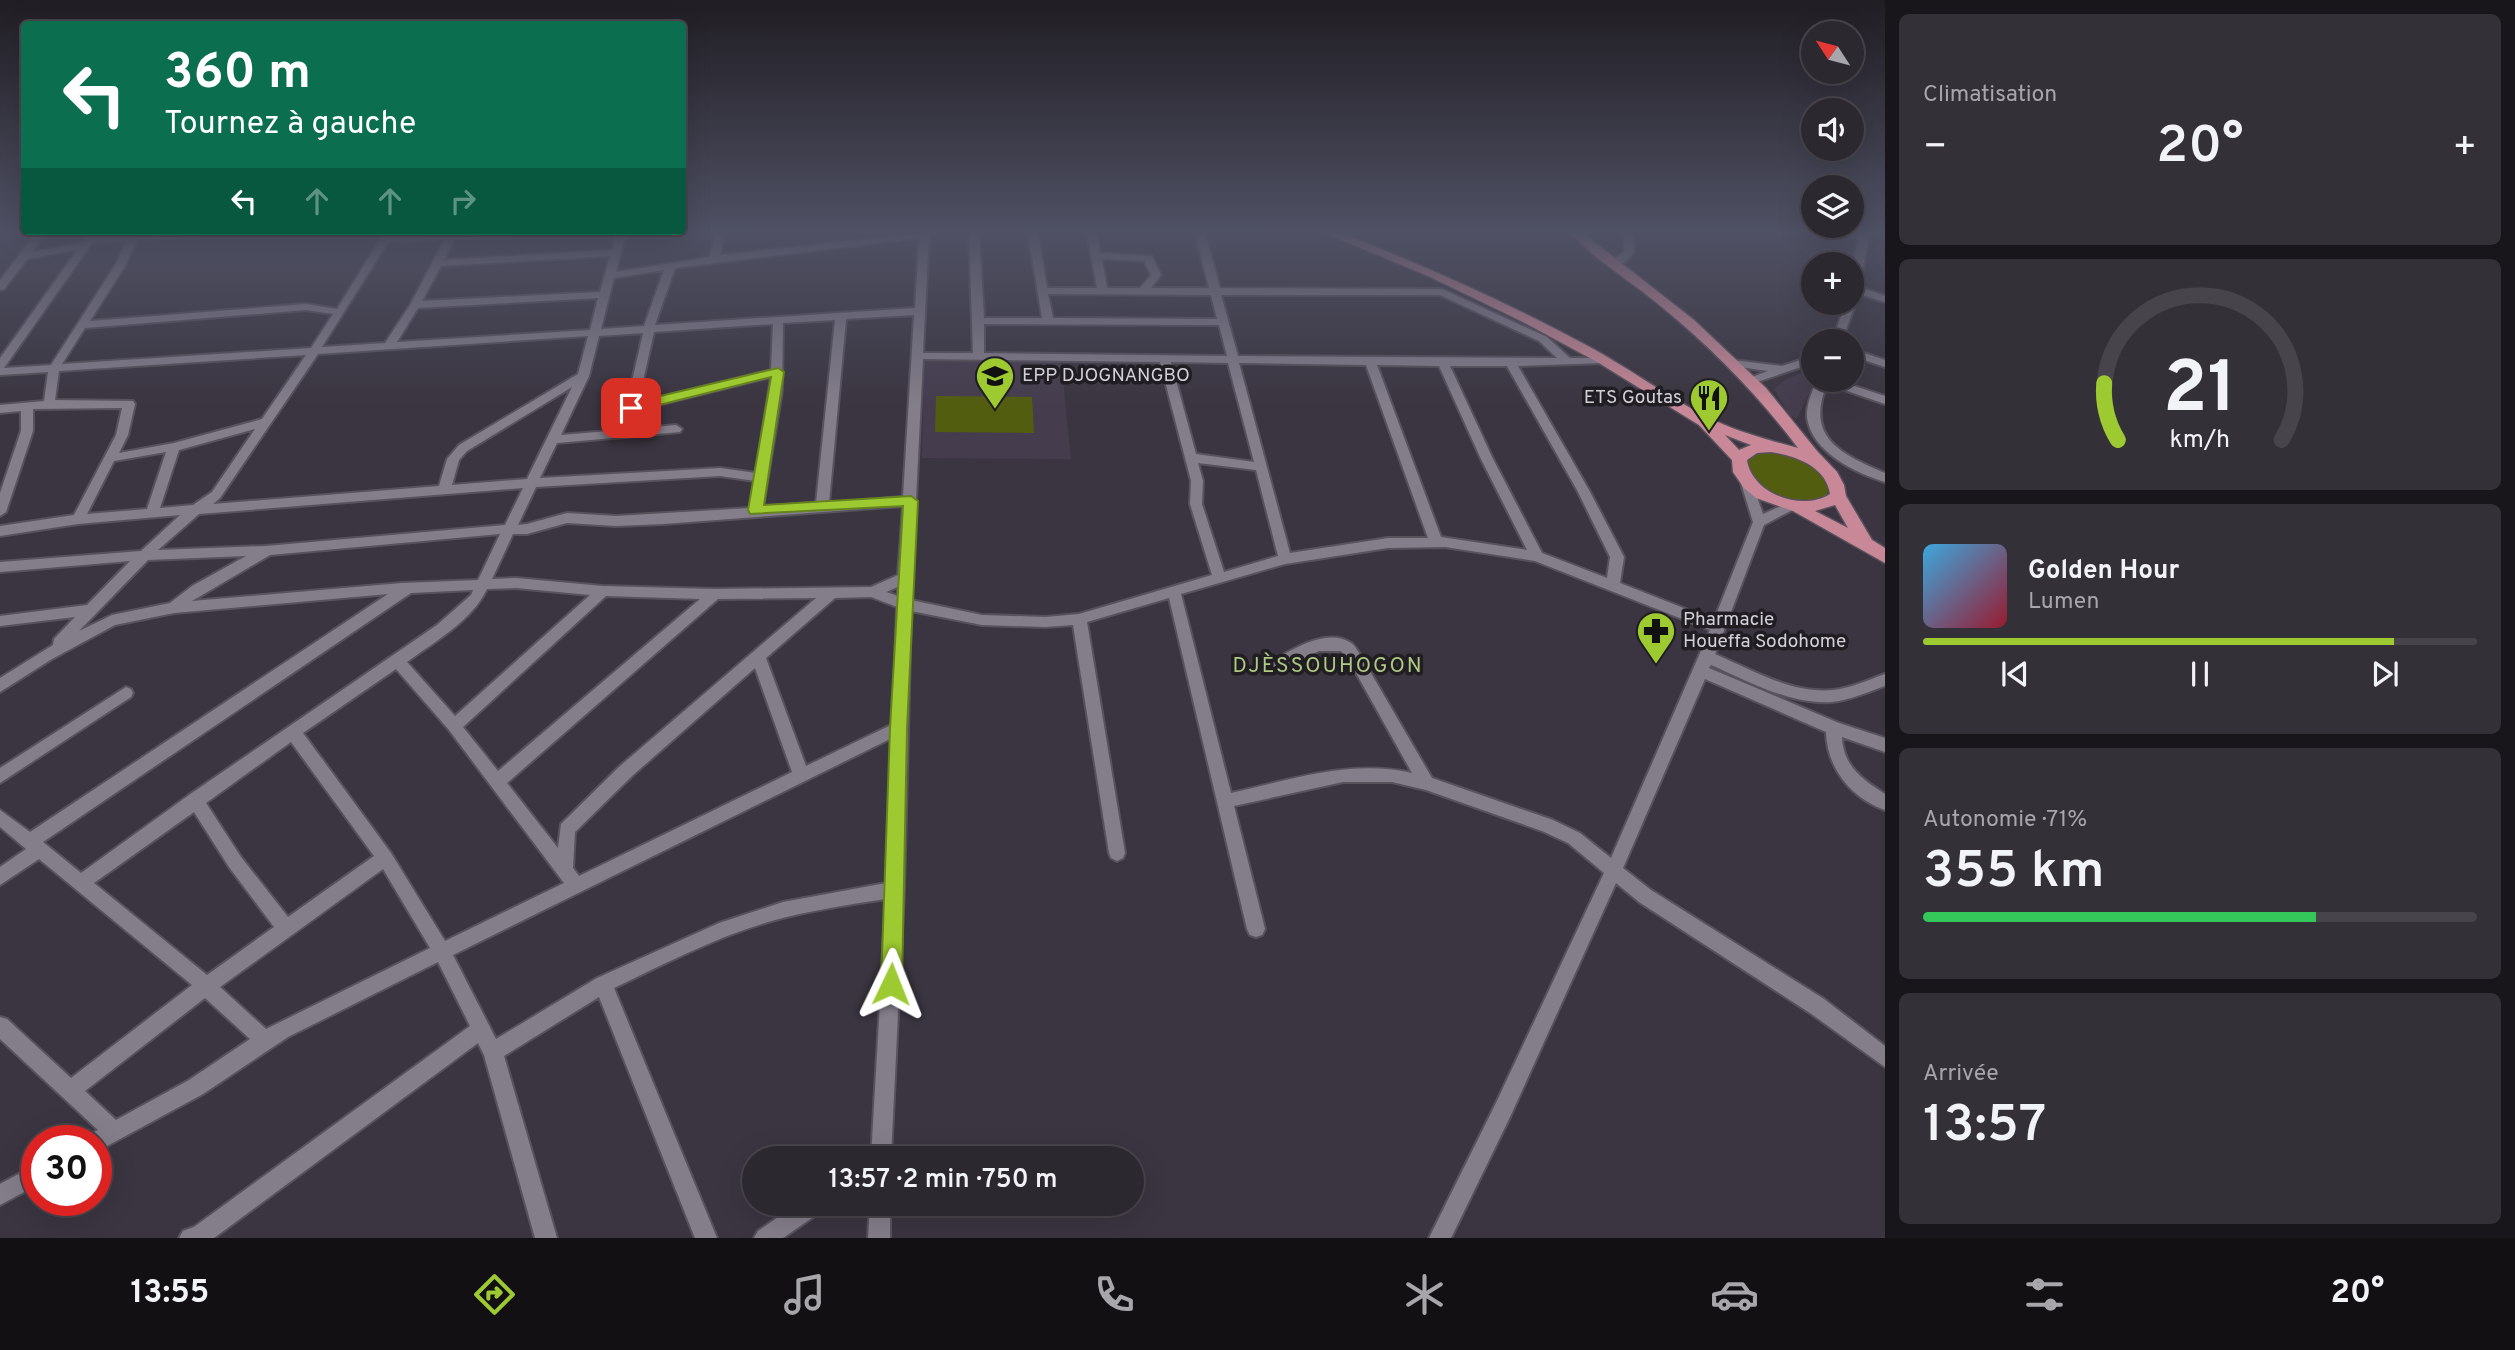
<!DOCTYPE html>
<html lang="fr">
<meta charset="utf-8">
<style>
:root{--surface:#2c2830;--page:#343038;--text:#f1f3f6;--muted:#a6a6ab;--line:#48444c;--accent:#9dca30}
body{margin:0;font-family:Overpass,sans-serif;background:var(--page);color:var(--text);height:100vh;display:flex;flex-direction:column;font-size:26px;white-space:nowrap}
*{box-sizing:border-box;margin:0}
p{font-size:23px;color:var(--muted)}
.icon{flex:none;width:38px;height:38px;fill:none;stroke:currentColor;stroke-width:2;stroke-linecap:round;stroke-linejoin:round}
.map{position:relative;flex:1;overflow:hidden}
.panel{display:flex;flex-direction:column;gap:14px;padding:14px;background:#18161a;width:630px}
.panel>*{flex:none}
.guide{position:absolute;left:21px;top:21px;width:665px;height:214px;border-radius:7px;box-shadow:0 7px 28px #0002,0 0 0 2px var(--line);background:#0b6e4f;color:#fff;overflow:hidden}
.needle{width:46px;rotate:306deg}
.controls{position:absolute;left:1801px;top:21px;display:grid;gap:14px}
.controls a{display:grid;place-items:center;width:63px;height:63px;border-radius:50%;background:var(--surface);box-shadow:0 7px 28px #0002,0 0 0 2px var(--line);font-size:35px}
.speed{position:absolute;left:21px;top:1125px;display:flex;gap:14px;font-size:35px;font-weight:700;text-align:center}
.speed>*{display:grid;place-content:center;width:91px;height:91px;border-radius:50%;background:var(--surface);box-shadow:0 7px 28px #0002,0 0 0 2px var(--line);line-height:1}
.speed .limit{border:10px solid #d22;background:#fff;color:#111}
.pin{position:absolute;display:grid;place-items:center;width:60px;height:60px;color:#fff;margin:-30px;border-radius:14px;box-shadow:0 4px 10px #0006}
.me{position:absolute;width:77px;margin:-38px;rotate:2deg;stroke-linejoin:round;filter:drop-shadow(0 0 5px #0008)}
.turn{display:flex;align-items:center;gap:24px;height:147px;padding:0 28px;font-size:32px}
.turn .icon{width:91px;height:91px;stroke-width:2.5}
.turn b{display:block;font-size:49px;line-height:60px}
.lanes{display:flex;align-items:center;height:66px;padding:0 28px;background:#0003;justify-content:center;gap:35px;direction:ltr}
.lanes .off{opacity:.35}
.big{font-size:52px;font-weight:600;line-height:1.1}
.panel .tile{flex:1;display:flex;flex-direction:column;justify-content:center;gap:10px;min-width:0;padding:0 24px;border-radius:10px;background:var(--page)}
.panel .dial{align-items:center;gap:0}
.dial svg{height:182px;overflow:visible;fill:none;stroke:var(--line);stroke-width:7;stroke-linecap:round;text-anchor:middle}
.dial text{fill:var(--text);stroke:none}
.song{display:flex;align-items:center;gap:21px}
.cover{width:84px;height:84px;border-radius:10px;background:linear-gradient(135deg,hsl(200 70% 55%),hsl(350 70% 35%))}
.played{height:7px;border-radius:4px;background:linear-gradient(90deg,var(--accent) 85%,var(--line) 85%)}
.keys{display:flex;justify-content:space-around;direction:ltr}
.heat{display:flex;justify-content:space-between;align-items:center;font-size:38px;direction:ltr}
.charge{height:10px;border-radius:5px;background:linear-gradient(90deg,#34c759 71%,var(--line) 0)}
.trip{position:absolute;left:742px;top:1146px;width:402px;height:70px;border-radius:35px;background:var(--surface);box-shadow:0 7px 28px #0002,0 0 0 2px var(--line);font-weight:600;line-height:70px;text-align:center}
.dock{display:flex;height:112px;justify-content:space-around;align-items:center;background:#121013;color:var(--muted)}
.dock .icon{width:49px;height:49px}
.dock .on{color:var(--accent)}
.dock b{font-size:32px;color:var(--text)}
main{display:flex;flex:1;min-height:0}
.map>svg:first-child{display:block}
.built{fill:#453d4e}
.green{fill:#535d0f}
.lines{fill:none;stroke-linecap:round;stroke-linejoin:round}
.minor-casing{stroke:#57525c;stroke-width:4}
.major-casing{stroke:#57525c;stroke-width:3}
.minor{fill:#847e8b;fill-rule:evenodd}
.major{fill:#c88897;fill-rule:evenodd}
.route{fill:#9dca30;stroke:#66831f;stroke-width:2}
.labels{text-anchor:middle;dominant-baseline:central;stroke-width:7;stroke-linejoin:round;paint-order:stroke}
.poi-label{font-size:19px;fill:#d4d0d8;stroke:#201d23;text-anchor:start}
.neighbourhood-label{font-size:21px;letter-spacing:2px;fill:#afca82;stroke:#201d23}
</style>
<main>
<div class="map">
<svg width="1885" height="1238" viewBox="0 0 1885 1238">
<rect width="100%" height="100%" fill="#3a3540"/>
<g class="built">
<polygon points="924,359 1061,362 1071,459 922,458"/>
<polygon points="1813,368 1815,380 1797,419 1789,415 1774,389 1785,380"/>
</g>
<g class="green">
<polygon points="936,396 1032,397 1034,433 935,432"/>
<path d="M 1776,452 C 1793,457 1836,469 1827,495 C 1807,510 1772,498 1755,482 C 1750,477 1748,468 1746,462 C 1753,451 1764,452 1776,452 Z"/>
</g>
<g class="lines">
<g class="minor-casing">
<g id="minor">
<path d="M 36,233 L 46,233 L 32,252 L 82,243 L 89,233 L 99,233 L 96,237 L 160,233 L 208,233 L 203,236 L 137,240 L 126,264 L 90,321 L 306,304 L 337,309 L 384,233 L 394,233 L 392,236 L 448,233 L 514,233 L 509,236 L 455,239 L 444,260 L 612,250 L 616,233 L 626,233 L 616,272 L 710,257 L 715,233 L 725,233 L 720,255 L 929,233 L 923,353 L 973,353 L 969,233 L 979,233 L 984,318 L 1042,318 L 1028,233 L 1038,233 L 1047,288 L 1097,288 L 1087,233 L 1097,233 L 1100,253 L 1152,256 L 1161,275 L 1151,288 L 1209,288 L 1195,233 L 1205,233 L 1220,288 L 1442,289 L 1547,337 L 1570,358 L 1608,358 L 1608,362 L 1604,363 L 1518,366 L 1589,490 L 1624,557 L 1620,583 L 1714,620 L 1753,522 L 1740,480 L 1742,477 L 1750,477 L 1763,514 L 1792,501 L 1798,505 L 1796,508 L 1764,525 L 1715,654 C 1752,670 1792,694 1833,690 C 1851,688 1868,680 1885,674 L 1885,686 C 1868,692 1850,700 1832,702 C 1790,705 1748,681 1711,665 L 1709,668 L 1839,723 L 1885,738 L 1885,752 L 1842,737 C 1843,766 1863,780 1885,794 L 1885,810 C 1851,798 1827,768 1826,732 L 1705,679 L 1623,868 L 1651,890 L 1824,999 L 1885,1046 L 1885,1067 L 1810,1013 L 1639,902 L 1616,883 L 1510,1117 L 1451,1238 L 1429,1238 L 1496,1103 L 1604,873 L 1568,843 L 1542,831 L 1426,790 L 1392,782 L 1343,782 L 1234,806 L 1265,929 L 1262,935 L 1256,937 L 1250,935 L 1247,929 L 1169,598 L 1087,622 L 1125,853 L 1123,858 L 1117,861 L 1111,858 L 1109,853 L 1073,625 L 1046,627 L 982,625 L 911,611 L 904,890 L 891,1158 L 871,1158 L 886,899 C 846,905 807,911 768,922 C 714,938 664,964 614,988 L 717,1238 L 695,1238 L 599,997 L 504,1056 L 557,1238 L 535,1238 L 484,1055 L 478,1043 L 214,1238 L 179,1238 L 183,1231 L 194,1227 L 470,1026 L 438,962 L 288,1037 L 203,1094 L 96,1152 L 96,1141 L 86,1141 L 89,1135 L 98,1130 L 0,1039 L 0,1017 L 7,1019 L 71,1078 L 192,985 L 39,859 L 0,885 L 0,867 L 26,849 L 0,827 L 0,810 L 30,832 L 388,594 L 174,613 L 115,625 L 52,659 L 0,692 L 0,678 L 53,645 L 54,639 L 75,617 L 0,626 L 0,616 L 87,605 L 130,561 L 0,572 L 0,562 L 141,551 L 180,515 L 78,524 L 0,536 L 0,526 L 74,515 L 116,435 L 122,408 L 33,409 L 33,431 L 6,512 L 0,516 L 0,493 L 21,431 L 21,411 L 0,413 L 0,405 L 44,401 L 48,372 L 0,375 L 0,358 L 78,249 L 27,259 L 4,289 L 0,290 L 0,280 ZM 919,238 L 915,308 L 655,325 L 675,268 ZM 445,239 L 410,305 L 385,343 L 322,347 L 388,242 ZM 127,241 L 116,264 L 51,365 L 4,368 L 92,243 ZM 610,256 L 600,292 L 422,301 L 441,266 ZM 1102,259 L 1144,261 L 1151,275 L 1140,288 L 1107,288 ZM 664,270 L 644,326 L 601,329 L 614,278 ZM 1048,294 L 1211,295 L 1217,319 L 1053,318 ZM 1221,295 L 1440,295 L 1539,341 L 1557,358 L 1238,356 ZM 598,298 L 590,330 L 397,342 L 418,308 ZM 306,310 L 333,314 L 311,348 L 62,364 L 85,328 ZM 914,315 L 903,497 L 829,503 L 846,319 ZM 835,320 L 816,503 L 763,507 L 782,391 L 783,323 ZM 773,324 L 771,370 L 638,403 L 654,332 ZM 984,324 L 1219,325 L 1227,356 L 984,353 ZM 643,333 L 621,430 L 561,435 L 589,376 L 599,336 ZM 588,336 L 578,374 L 459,445 L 447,459 L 439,486 L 213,504 L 220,498 L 318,354 ZM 306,355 L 262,419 L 174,443 L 119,453 L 128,435 L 135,404 L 133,401 L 55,400 L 59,371 ZM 923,359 L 1160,362 L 1191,481 L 1190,504 L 1212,575 L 1079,614 L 1046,617 L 982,615 L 911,600 ZM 1171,362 L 1228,363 L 1254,462 L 1196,454 ZM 1239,363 L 1366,365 L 1428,538 L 1388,538 L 1290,553 ZM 1377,365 L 1439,366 L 1481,459 L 1527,550 L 1441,537 ZM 1450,366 L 1507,366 L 1577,490 L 1610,557 L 1607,578 L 1542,553 L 1493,459 ZM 771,377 L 756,473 L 720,468 L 540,478 L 557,443 L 680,432 L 682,429 L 676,425 L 633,429 L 637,410 ZM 572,387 L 527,479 L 452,485 L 459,460 L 467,451 ZM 255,429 L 212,492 L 193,505 L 160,508 L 179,450 ZM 166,452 L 147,509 L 87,514 L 114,461 ZM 1198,463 L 1256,470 L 1278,556 L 1224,572 L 1202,504 L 1203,481 ZM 720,476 L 755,481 L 750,508 L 616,516 L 567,513 L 527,524 L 518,525 L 536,487 ZM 523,488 L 505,525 L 266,546 L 158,550 L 199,514 ZM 903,506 L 898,575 L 871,587 L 715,589 L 603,586 L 516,578 L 492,579 L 513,534 L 527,534 L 567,523 L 616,526 L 663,524 ZM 500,534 L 478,580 L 402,583 L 192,601 L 270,555 ZM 1445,547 L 1535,561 L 1710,630 L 1611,858 L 1580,833 L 1553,820 L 1432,778 L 1361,656 C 1358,652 1355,645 1351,643 C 1327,627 1292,650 1272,661 L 1270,665 L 1272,669 L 1277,671 L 1319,651 L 1341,651 L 1351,664 L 1412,773 C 1351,759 1290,780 1231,793 L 1181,594 L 1285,564 L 1388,548 ZM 246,556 L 192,586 L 170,603 L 112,615 L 79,631 L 148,560 ZM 898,587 L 898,596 L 886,592 ZM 516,588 L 590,595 L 455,716 L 407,662 C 434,642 472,621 487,589 ZM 473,590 L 471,595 L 437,625 L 189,795 L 81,873 L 43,842 L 411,593 ZM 606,596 L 700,599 L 498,771 L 463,727 ZM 871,597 L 897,607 L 893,724 L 806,766 L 766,658 L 835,598 ZM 816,598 L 620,766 L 561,824 L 558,848 L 507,783 L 718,599 ZM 755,668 L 792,772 L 579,876 L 573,868 L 575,832 L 632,776 ZM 396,669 L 449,730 L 564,883 L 445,941 L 391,853 L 303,733 ZM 892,738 L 886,883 L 783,902 L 719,923 L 597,978 L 496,1039 L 453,955 ZM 291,742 L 374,856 L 288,917 L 241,857 L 206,803 ZM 194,812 L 229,867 L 274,927 L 207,975 L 94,883 ZM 383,869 L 430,948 L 266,1029 L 220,987 ZM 205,998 L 250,1039 L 189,1080 L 116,1120 L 85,1091 Z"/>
<polygon points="1624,233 1634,233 1634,252 1624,263 1611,265 1611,261 1624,252"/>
<polygon points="1859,233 1869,233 1860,287 1885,296 1885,302 1859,294 1842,341 1832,341 1846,303 1852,303 1852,276"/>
<polygon points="1852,349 1885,360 1885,367 1852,356"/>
<polygon points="1813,356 1813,363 1751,384 1745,381 1747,379 1768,371 1732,366 1726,363 1732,360 1782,366"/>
<path d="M 1817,380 L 1836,380 L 1885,396 L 1885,404 L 1827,384 C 1805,438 1841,454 1885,473 L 1885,482 C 1856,473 1811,452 1807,417 C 1806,405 1812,391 1817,380 Z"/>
<polygon points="126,687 131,689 133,693 131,697 0,783 0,768"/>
<polygon points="37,1164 37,1185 0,1205 0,1184"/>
<polygon points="797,1204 825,1204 822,1211 783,1238 754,1238 758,1231"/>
<polygon points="870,1204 890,1204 890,1238 868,1238"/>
</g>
</g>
<g class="major-casing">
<path id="major" d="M 1325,233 L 1341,233 C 1426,266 1508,303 1588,346 C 1629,368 1666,396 1707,417 C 1735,431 1768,440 1798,448 C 1758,395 1714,350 1663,308 C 1635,284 1594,259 1570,233 L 1583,233 L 1694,320 L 1766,388 L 1817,451 L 1837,472 L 1844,485 L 1846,496 L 1872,540 L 1885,548 L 1885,563 L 1793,511 L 1756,498 L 1744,488 L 1733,472 L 1732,460 L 1699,425 L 1599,363 L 1521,321 L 1428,276 ZM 1725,435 L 1751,445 L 1739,450 ZM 1771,452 C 1795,456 1826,466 1830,494 C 1802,512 1752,494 1747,460 L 1757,453 ZM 1835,505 L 1848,528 L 1815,511 Z"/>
</g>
<use href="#minor" class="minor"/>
<use href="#major" class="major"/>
</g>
<linearGradient id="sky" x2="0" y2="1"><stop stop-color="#201d23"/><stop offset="0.57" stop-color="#4f5164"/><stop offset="1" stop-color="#4f5164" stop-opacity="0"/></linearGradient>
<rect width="1885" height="406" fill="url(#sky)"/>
<polygon class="route" points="778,368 784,372 764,505 911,496 918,501 907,728 902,984 899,991 891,994 884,991 881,984 890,728 903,506 750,514 748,510 771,377 631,412 625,408 631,403"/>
<defs>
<g id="school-pin" transform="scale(2.0125)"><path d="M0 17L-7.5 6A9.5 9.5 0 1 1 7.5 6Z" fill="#9dca30" stroke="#201d23"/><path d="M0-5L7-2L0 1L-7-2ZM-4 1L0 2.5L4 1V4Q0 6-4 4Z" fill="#111"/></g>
<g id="restaurant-pin" transform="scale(2.0125)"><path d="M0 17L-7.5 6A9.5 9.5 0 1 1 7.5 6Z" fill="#9dca30" stroke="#201d23"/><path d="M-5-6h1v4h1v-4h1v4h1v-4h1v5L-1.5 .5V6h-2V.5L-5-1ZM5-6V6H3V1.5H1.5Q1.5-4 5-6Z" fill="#111"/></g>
<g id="pharmacy-pin" transform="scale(2.0125)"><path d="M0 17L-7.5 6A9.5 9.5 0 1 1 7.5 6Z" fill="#9dca30" stroke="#201d23"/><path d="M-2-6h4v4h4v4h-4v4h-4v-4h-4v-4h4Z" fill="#111"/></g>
</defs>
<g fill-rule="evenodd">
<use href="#school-pin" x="995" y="376"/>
<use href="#restaurant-pin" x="1709" y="398"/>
<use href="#pharmacy-pin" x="1656" y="631"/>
</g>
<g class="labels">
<g class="poi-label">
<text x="1022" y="376">EPP DJOGNANGBO</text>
<text x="1682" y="398" text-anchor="end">ETS Goutas</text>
<text x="1683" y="620">Pharmacie<tspan x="1683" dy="22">Houeffa Sodohome</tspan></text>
</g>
<g class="neighbourhood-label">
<text x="1328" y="666">DJÈSSOUHOGON</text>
</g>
</g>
</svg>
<div class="controls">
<a><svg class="needle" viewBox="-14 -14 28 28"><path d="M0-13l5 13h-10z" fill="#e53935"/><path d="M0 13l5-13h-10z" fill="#a6a6ab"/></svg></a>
<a><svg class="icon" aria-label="sound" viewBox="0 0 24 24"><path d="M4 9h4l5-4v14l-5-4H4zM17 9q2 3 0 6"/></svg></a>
<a><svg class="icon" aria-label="layers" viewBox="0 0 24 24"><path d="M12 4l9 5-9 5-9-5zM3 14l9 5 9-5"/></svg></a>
<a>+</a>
<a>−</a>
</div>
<div class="speed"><div class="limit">30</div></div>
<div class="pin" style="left:631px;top:408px;background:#d93025"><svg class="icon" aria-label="arrive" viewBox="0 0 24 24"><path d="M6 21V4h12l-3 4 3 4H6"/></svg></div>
<svg class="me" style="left:891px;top:984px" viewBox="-20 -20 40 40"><path d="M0-17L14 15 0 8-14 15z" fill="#9dca30" stroke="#fff" stroke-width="4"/></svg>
<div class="trip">13:57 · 2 min · 750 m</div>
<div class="guide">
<div class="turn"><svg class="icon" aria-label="left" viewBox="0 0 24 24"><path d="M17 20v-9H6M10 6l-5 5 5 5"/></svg><div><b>360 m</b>Tournez à gauche</div></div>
<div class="lanes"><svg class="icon" aria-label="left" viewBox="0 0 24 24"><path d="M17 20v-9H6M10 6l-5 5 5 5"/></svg><svg class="icon off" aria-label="ahead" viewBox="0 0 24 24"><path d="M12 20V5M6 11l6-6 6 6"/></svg><svg class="icon off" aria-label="ahead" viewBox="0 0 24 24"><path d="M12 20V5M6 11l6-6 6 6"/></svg><svg class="icon off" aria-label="right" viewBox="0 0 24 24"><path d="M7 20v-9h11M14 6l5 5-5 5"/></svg></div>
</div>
</div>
<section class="panel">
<div class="tile"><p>Climatisation</p>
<div class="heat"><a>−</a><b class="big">20°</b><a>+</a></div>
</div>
<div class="tile dial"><svg viewBox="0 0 100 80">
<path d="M14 69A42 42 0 1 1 86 69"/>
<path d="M14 69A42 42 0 0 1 8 44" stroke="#9dca30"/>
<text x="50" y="56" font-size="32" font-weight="700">21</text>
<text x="50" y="72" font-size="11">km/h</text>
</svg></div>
<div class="tile">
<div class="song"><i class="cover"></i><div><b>Golden Hour</b><p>Lumen</p></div></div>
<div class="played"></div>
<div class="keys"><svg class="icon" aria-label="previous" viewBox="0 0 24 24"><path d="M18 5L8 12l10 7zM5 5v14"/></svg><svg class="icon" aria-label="pause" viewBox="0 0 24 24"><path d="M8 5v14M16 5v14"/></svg><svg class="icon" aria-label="next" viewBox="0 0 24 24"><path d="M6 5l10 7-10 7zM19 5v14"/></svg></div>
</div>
<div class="tile"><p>Autonomie · 71%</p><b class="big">355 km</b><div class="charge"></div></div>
<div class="tile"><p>Arrivée</p><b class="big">13:57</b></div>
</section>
</main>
<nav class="dock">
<b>13:55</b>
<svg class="icon on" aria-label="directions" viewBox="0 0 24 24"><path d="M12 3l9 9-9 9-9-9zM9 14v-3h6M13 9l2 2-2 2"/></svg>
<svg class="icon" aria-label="music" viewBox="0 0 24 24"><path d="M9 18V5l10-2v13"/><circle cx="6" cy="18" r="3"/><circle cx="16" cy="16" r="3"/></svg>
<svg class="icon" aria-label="phone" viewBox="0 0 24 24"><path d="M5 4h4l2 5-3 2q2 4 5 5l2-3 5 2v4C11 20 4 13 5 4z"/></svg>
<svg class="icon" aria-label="climate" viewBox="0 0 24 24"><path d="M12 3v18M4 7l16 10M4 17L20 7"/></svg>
<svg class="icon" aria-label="car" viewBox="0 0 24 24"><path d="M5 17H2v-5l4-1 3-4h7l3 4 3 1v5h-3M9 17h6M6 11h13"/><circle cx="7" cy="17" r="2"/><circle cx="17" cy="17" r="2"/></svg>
<svg class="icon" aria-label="filters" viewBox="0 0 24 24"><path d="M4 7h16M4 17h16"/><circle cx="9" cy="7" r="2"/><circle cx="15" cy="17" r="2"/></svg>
<b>20°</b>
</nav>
